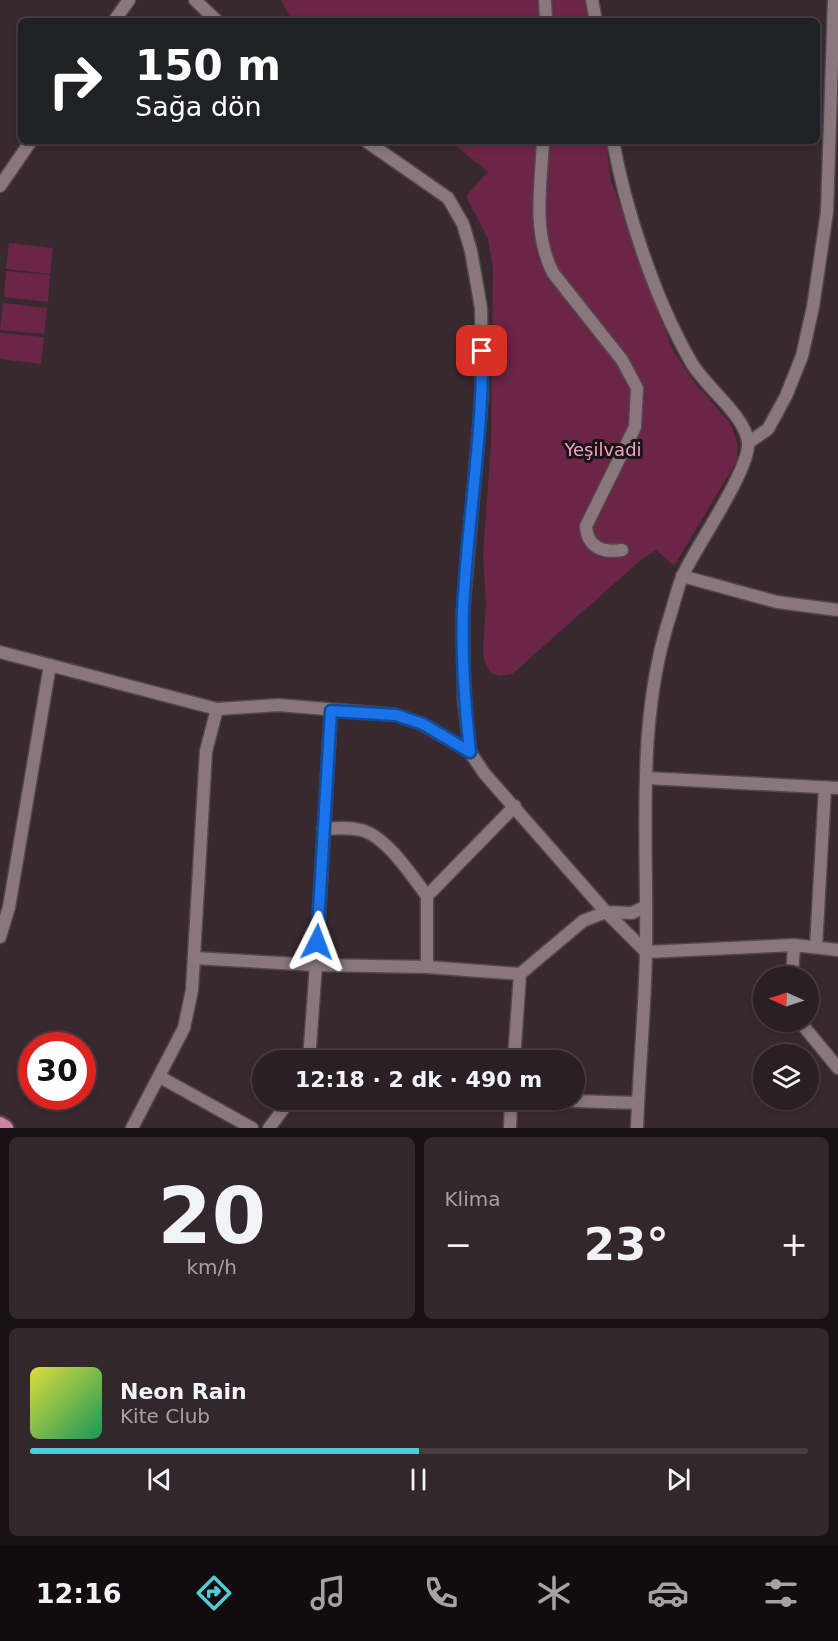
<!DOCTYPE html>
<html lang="tr">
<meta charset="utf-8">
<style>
:root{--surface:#2a1f23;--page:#32272b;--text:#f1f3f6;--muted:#a5a2a6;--line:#463d41;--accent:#52cbd7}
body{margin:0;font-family:"DejaVu Sans",sans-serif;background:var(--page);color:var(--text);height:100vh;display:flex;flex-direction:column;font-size:22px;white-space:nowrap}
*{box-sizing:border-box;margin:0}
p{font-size:20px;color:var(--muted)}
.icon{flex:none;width:33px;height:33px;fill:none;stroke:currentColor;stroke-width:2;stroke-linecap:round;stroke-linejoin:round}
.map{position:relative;height:1128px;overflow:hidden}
.drawer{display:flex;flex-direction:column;gap:9px;padding:9px;background:#171113;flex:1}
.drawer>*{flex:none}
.banner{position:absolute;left:18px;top:18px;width:802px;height:126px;border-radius:9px;box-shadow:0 3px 9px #0003,0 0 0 2px var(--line);background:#202124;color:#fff;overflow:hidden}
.needle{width:39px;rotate:273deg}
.controls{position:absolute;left:753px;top:966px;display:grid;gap:12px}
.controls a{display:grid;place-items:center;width:66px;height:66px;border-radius:50%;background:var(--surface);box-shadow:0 3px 9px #0003,0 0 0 2px var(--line);font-size:30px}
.speed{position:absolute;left:18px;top:1032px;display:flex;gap:12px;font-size:30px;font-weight:700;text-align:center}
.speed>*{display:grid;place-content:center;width:78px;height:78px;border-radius:50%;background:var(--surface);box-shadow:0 3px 9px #0003,0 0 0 2px var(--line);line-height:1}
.speed .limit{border:9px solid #d22;background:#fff;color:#111}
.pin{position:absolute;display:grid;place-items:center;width:51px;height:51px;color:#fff;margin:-26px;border-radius:12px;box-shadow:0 3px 9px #0006}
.me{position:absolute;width:66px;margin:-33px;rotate:3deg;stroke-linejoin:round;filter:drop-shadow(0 0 4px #0008)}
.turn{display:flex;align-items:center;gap:21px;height:126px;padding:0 18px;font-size:27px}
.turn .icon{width:78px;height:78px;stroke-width:2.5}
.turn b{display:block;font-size:42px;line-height:51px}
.big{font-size:45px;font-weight:700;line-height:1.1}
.drawer .card{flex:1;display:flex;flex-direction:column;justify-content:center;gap:9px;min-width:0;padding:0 21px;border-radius:9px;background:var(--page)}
.drawer .dial{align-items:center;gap:0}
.dial b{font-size:78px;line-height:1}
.song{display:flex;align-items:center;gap:18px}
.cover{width:72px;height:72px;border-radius:9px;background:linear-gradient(135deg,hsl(60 70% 55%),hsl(150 70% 35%))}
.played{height:6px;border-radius:3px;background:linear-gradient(90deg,var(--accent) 50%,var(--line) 50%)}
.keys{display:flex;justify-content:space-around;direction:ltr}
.heat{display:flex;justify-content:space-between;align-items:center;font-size:33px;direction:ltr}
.drawer .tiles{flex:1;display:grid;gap:9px;grid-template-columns:1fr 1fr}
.card:last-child{grid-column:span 2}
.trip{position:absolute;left:252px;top:1050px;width:333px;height:60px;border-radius:30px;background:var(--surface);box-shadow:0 3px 9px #0003,0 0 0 2px var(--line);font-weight:700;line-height:60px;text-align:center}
.tab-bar{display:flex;height:96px;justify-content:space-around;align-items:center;background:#110c0e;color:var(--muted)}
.tab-bar .icon{width:42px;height:42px}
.tab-bar .on{color:var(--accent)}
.tab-bar b{font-size:27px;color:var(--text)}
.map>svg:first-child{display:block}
.green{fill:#6b2546}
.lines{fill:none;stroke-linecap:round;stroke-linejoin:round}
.minor-casing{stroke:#54474c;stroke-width:15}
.major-casing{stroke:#54474c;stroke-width:20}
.minor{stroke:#8a777e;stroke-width:12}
.major{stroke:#cb82a0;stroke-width:16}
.route-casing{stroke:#114b97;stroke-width:15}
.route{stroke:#1a73e8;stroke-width:10}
.labels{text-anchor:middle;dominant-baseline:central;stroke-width:6;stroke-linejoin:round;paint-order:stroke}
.park-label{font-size:18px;fill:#f6a0c2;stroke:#1b1417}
</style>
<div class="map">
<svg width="838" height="1128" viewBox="0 0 838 1128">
<rect width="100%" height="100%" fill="#38292f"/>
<g class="green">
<polygon points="281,0 587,0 592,21 292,21"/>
<polygon points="450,141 606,141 611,181 659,304 666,333 674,352 696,384 730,423 738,445 737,461 674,566 656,550 641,560 512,674 499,676 490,672 484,660 483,649 486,604 483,554 491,444 493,268 488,239 466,196 488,172"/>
<polygon points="9,243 53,248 50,274 6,269"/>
<polygon points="6,271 50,275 48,302 4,297"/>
<polygon points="3,303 47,308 44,334 0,330"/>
<polygon points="0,333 44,337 41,364 0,359"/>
</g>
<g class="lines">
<g class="minor-casing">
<g id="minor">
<polyline points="195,0 217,21"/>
<polyline points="545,0 546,21"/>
<polyline points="592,0 596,21"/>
<polyline points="114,21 129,0"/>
<polyline points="366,141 448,198 463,224 471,251 481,308 482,394 463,613 464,700 470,752"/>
<path d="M 543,141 C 541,185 532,232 553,273 L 622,360 L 637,388 L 635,427 L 586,526 C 587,548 604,553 622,550"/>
<path d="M 613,141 C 626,212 655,299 691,362 C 705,387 745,415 748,442 C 751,468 697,545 684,573 C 678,585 675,600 671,613 C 635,721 648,839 646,950 C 645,1010 639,1069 637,1128"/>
<polyline points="0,186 31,141"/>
<polyline points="748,443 768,429 786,396 802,356 813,307 827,212 834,0"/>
<polyline points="682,576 777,602 838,610"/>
<polyline points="0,652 217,709"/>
<polyline points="331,711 316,965 427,967 520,974"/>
<polyline points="647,778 838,788"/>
<path d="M 323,829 C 336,828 349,827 361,830 C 386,836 412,876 427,896"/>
<polyline points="0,937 9,907 50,665"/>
<polyline points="816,947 825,787"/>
<polyline points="194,958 316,965 309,1060"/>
<polyline points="427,967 427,896 515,806"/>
<polyline points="792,976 794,945"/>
<polyline points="800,1022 838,1068"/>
<polyline points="514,1060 520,974 583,921 606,912 632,913 646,906"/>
<polyline points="160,1077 252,1128"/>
<polyline points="543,1100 638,1103"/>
<polyline points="132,1128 184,1028 192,990 206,751 217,709 279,705 396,715 422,724 470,752 484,773 606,912 646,952 794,945 838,950"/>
<polyline points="269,1128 290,1100"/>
<polyline points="510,1128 511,1100"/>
</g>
</g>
<g class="major-casing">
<polyline id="major" points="0,1125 5,1128"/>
</g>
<use href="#minor" class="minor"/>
<use href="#major" class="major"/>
</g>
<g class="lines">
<g class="route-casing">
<path id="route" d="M 317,942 L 331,711 L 396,715 L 423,724 L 470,752 C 465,705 461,658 463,611 C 467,524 483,438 482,351"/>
</g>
<use href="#route" class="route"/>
</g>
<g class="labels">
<g class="park-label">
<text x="603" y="449">Yeşilvadi</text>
</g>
</g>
</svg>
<div class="controls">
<a><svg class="needle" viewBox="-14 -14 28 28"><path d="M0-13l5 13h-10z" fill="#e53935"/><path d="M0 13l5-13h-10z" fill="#a5a2a6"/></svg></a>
<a><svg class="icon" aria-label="layers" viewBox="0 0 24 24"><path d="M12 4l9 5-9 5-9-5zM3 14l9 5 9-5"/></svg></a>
</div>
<div class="speed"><div class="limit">30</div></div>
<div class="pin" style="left:482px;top:351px;background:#d93025"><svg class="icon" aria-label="arrive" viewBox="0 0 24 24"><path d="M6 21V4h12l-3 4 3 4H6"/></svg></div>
<svg class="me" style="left:317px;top:942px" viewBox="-20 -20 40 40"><path d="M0-17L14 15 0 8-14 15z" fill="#1a73e8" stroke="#fff" stroke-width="4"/></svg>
<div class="trip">12:18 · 2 dk · 490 m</div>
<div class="banner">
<div class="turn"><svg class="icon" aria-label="right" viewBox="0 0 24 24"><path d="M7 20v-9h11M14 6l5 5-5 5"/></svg><div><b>150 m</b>Sağa dön</div></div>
</div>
</div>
<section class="drawer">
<div class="tiles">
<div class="card dial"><b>20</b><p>km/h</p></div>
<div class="card"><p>Klima</p>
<div class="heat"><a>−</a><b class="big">23°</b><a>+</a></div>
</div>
<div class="card">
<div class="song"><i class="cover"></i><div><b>Neon Rain</b><p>Kite Club</p></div></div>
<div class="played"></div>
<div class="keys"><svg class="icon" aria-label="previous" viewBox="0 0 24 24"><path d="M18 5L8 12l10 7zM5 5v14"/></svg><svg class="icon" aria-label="pause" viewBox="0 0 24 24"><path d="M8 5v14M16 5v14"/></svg><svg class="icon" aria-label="next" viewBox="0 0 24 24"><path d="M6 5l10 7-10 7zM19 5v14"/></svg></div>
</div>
</div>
</section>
<nav class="tab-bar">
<b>12:16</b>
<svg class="icon on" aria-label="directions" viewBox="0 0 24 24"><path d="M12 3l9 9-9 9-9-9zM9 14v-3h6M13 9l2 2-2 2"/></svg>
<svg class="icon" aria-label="music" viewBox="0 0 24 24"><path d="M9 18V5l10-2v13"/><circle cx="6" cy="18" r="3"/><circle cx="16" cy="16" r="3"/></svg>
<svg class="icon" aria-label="phone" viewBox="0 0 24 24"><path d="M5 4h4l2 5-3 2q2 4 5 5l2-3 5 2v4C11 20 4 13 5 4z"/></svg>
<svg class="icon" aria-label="climate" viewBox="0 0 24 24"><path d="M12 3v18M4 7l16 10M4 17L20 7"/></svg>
<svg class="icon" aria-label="car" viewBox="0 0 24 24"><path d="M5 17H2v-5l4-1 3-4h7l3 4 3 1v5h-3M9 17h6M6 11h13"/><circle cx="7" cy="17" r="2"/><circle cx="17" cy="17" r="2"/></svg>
<svg class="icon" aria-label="filters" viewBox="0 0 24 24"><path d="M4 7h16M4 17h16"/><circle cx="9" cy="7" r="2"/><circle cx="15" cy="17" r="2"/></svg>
</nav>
